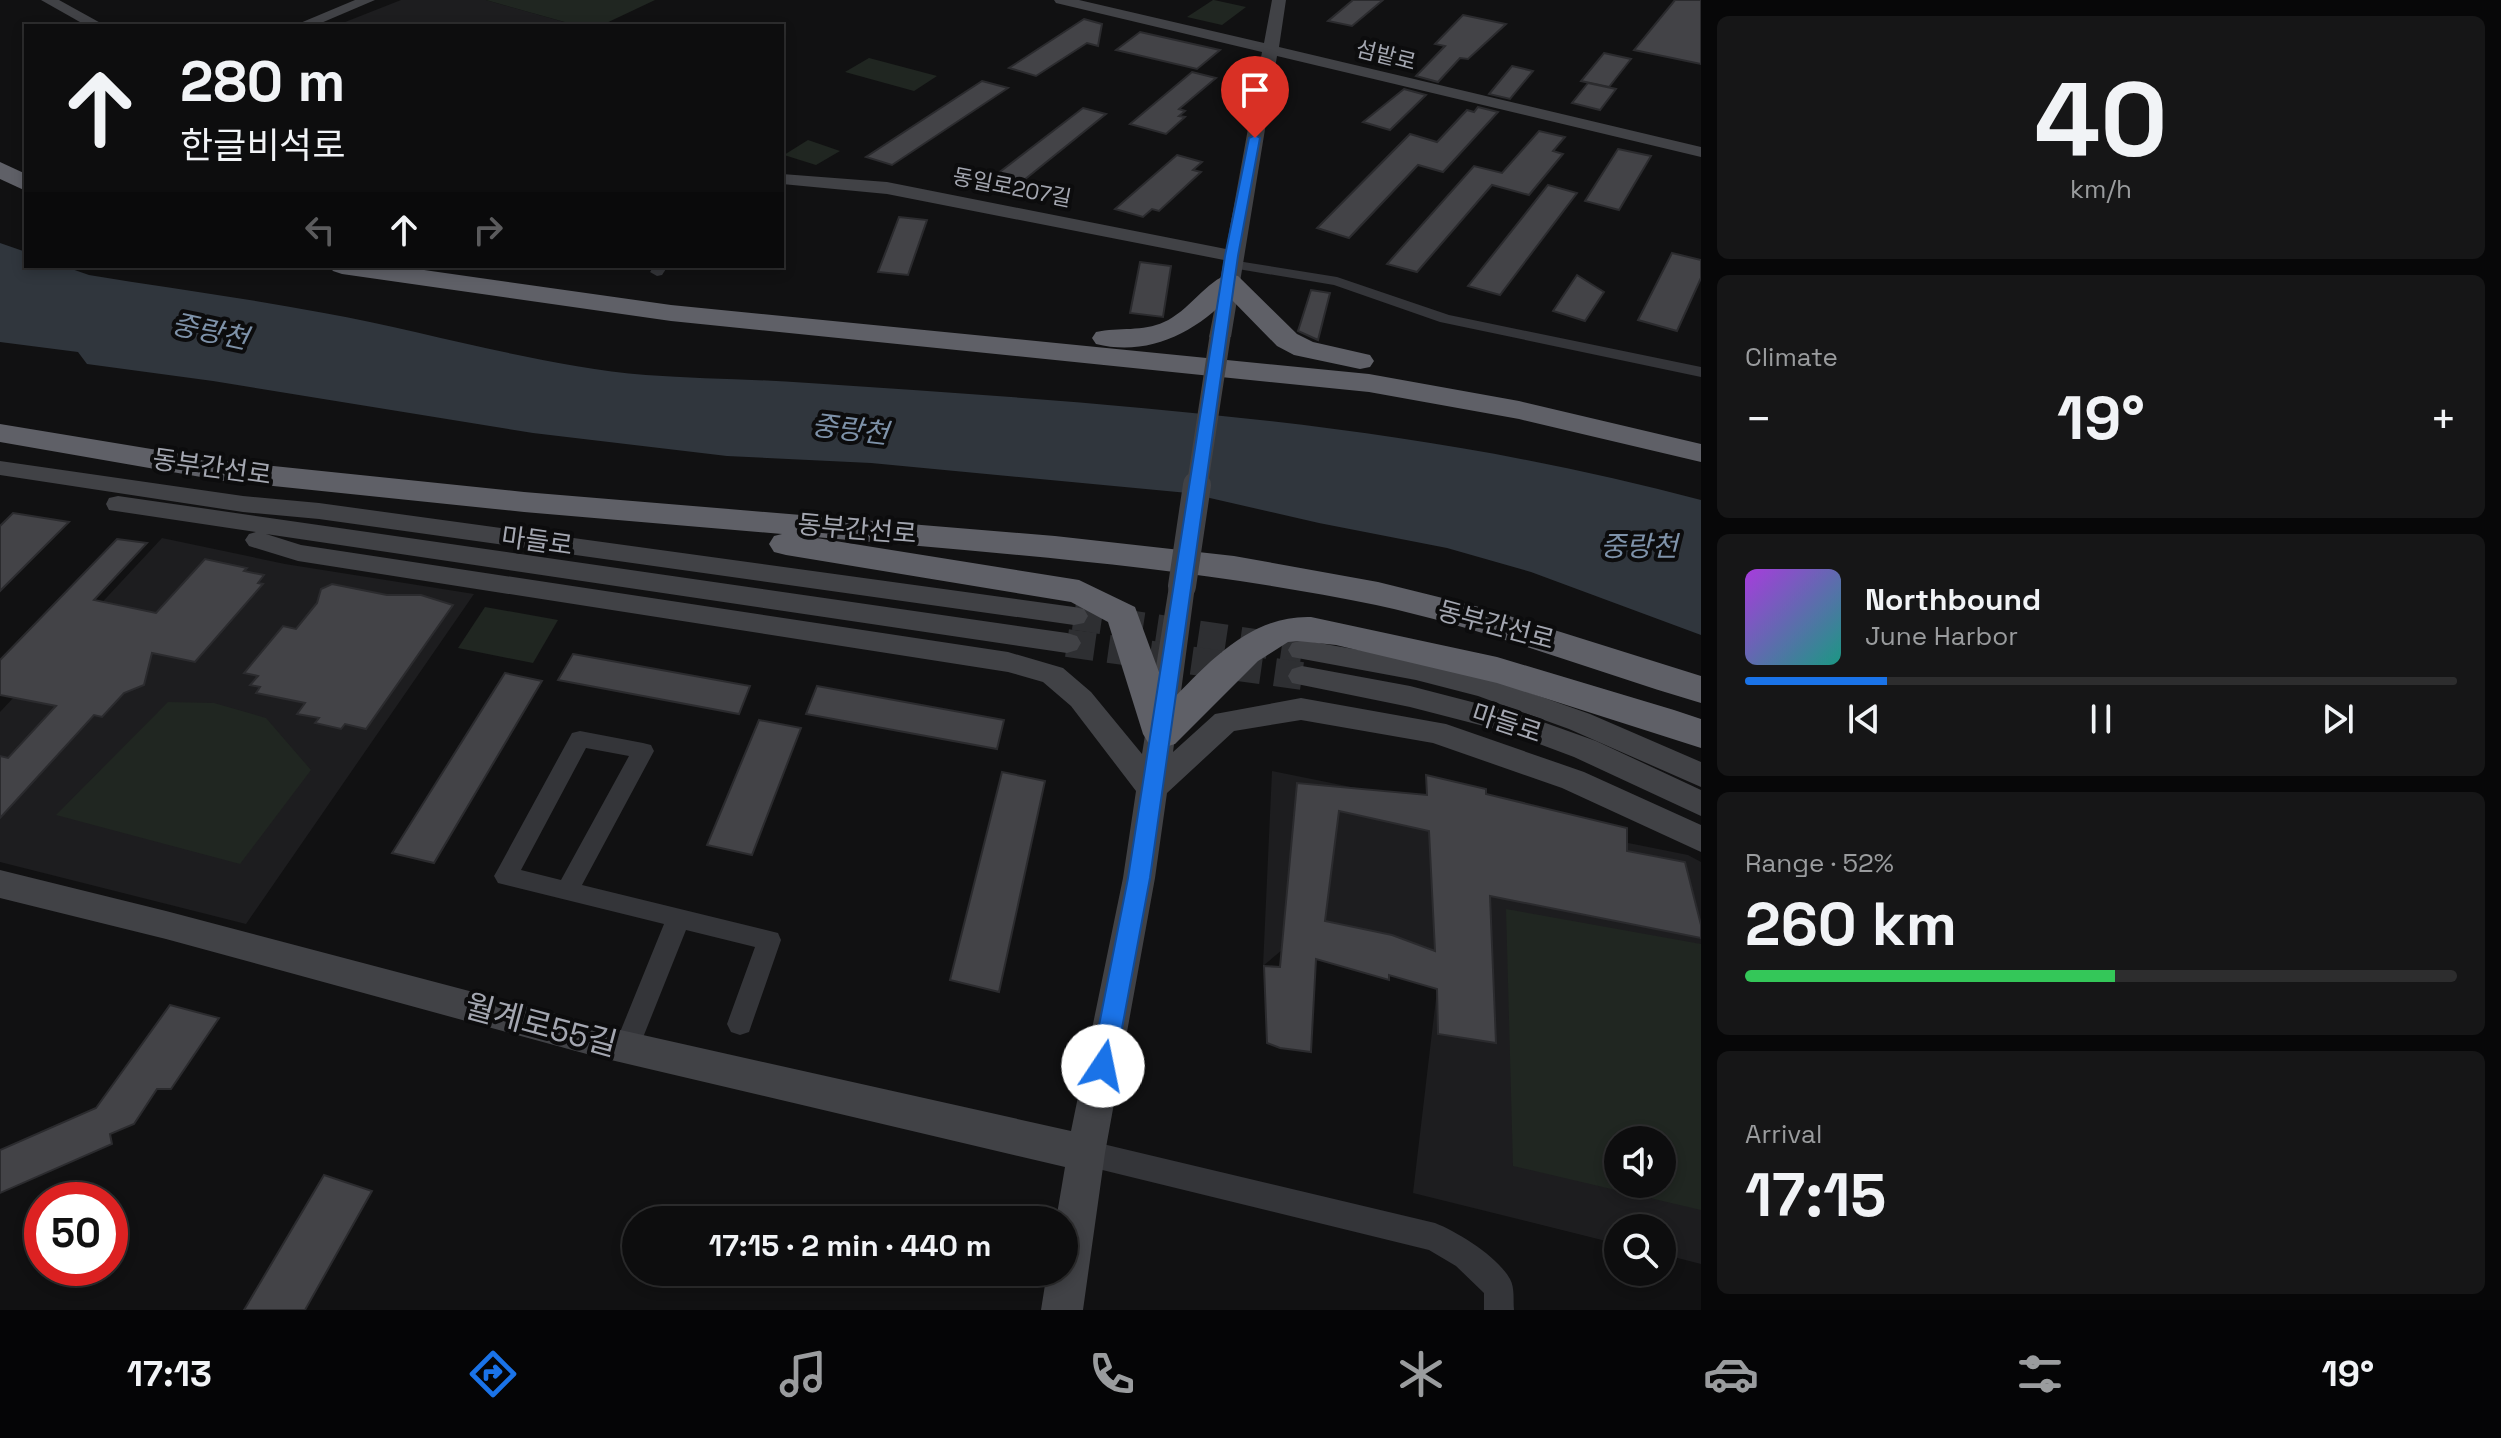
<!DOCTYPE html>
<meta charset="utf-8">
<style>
:root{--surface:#0d0d0e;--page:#161617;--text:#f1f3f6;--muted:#9a9c9e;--line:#2d2d2e;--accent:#1a73e8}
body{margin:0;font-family:"Space Grotesk","Noto Sans KR",sans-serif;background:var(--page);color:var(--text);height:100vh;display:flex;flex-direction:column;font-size:30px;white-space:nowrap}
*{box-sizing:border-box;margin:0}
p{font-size:26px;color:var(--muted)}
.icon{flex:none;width:44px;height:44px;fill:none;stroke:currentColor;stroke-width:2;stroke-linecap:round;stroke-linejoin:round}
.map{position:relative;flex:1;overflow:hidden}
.drawer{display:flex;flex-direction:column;gap:16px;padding:16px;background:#070708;width:800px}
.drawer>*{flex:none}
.top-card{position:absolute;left:24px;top:24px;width:760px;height:244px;border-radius:0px;box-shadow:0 4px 12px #0003,0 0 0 2px var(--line);background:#0d0d0e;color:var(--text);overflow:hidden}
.tools{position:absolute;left:1604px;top:1126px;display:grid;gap:16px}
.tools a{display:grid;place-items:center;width:72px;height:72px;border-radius:50%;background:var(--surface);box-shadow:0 4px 12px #0003,0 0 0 2px var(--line);font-size:40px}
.speed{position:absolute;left:24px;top:1182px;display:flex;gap:16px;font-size:40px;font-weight:700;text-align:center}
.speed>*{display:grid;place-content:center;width:104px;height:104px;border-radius:50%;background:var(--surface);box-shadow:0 4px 12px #0003,0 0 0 2px var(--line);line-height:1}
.speed .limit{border:12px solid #d22;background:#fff;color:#111}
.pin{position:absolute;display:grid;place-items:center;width:68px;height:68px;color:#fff;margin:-82px -34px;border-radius:50% 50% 50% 0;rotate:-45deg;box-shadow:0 0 8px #0007}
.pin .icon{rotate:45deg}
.me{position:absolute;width:88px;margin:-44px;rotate:11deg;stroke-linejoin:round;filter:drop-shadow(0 0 6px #0008)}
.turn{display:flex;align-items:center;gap:28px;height:168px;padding:0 24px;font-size:36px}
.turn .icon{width:104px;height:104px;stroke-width:2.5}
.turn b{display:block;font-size:56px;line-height:68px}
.lanes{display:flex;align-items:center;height:76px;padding:0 24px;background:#0003;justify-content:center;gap:40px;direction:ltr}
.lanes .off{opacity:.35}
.big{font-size:60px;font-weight:700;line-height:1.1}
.drawer .tile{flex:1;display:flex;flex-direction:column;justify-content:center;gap:12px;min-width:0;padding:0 28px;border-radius:12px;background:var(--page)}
.drawer .dial{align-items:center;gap:0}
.dial b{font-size:104px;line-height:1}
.song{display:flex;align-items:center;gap:24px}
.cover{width:96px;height:96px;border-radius:12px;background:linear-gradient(135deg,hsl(280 70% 55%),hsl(170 70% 35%))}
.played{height:8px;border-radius:4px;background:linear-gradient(90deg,var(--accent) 20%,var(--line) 20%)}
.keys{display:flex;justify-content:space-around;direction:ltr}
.heat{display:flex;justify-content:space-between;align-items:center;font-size:44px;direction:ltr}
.charge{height:12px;border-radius:6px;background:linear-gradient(90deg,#34c759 52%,var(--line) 0)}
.trip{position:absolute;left:622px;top:1206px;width:456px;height:80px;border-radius:40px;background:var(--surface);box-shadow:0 4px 12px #0003,0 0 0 2px var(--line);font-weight:700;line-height:80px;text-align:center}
.tabs{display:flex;height:128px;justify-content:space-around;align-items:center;background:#050506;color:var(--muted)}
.tabs .icon{width:56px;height:56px}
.tabs .selected{color:var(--accent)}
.tabs b{font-size:36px;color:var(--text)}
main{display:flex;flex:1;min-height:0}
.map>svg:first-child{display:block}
.built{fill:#1d1d1f;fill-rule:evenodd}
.green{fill:#202621;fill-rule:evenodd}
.water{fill:#30363d}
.building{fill:#434347;stroke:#2b2b2e;stroke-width:2;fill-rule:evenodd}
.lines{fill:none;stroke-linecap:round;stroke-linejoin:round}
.secondary-tunnel{stroke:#2e2f32;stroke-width:28;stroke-dasharray:28 14;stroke-linecap:butt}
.street{fill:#343539;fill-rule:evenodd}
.secondary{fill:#414246;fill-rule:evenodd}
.highway{fill:#5f6067;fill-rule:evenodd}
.secondary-bridge-far1{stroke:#414246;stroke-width:21}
.secondary-bridge{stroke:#414246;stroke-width:28}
.route{fill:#1a73e8;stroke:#114b97;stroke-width:2}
.labels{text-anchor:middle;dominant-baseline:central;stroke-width:8;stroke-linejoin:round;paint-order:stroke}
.far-street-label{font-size:22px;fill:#a4a7b1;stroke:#0c0c0d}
.street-label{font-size:26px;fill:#a4a7b1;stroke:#0c0c0d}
.water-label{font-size:28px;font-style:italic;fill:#7e92a9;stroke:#0c0c0d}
.near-street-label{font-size:32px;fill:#a4a7b1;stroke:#0c0c0d}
</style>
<main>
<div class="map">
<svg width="1701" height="1310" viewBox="0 0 1701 1310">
<rect width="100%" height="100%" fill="#111112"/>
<g class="built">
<polygon points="401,0 486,0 579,26 335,26"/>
<polygon points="162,538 285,564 474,594 246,924 0,862 0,712"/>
<path d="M 1272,771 L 1688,855 L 1701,862 L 1701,1264 L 1662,1254 L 1662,1228 L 1618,1228 L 1618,1244 L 1413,1193 L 1439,973 L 1282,950 L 1263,966 ZM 1618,1140 L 1662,1140 L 1662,1184 L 1618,1184 Z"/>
</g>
<g class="green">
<polygon points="486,0 655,0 600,26 579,26"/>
<polygon points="1213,0 1214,0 1246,7 1222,25 1187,17"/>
<polygon points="869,58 937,76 914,91 845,72"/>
<polygon points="808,140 840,151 816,165 784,155"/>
<polygon points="485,607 558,620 533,663 458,648"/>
<polygon points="168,702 214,703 266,718 311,770 240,864 56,815"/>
<path d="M 1506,909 L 1701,944 L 1701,1210 L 1513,1166 ZM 1618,1140 L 1662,1140 L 1662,1184 L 1618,1184 Z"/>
</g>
<path class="water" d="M 0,243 L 26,252 L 26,266 L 63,266 L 89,275 C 167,288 246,298 324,313 C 429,332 539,366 646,375 C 700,379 755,379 809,383 C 1108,403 1411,422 1701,500 L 1701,635 L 1531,572 L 1447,548 L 1319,523 L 1188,493 L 871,463 L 727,456 L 533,433 L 213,381 L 87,364 L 78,352 L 0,342 Z"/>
<g class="building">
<polygon points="1353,0 1383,0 1352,26 1328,21"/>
<polygon points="1675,0 1701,0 1701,64 1634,50"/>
<polygon points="1463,15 1506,24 1468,59 1460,58 1438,82 1416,76 1445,46 1435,44"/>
<polygon points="1084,19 1102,24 1098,46 1087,43 1036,76 1009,68"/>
<polygon points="1140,32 1220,50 1197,69 1116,50"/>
<polygon points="1604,53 1631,59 1609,87 1581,81"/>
<polygon points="1512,66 1533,71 1510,99 1489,94"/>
<polygon points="1192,72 1216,78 1179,109 1185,111 1179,116 1185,117 1166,134 1130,124"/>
<polygon points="982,81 1008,88 892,165 866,157"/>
<polygon points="1588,83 1616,89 1600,110 1572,103"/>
<polygon points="1404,89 1426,95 1390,130 1363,122"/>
<polygon points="1478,107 1498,112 1443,172 1418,165 1349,238 1317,228 1410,134 1437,142 1467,110 1474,112"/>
<polygon points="1083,108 1106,114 1013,189 988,181"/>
<polygon points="1539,131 1565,137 1553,151 1563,154 1529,195 1492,185 1417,272 1387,264 1474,166 1502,173"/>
<polygon points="1618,149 1651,156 1619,210 1585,201"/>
<polygon points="1177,155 1202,162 1193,170 1201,172 1159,211 1152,209 1143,217 1115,209"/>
<polygon points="1548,185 1577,193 1500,295 1468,286"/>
<polygon points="899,217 927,220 908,275 878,272"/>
<polygon points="1672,253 1701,260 1701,278 1677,331 1638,320"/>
<polygon points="1140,262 1171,266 1163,317 1130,313"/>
<polygon points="1577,275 1604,292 1585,321 1553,311"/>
<polygon points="1311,290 1330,293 1318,340 1298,331"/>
<polygon points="13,513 69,522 0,591 0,526"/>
<polygon points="117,539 147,543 94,600 156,613 205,559 247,568 244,571 264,575 258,583 263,584 195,662 152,653 144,685 124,693 102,717 94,715 0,818 0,756 8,758 56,706 0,695 0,660"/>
<polygon points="332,584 387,595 421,595 453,605 366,729 345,724 341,729 315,723 319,718 297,714 305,703 256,693 260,687 250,685 258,676 244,673 283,626 296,629 317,603 321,589"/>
<polygon points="573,654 750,686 739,714 558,680"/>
<polygon points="505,673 542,681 434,863 392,853"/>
<polygon points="817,686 1004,720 997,749 806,714"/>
<polygon points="759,720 801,728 752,855 707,845"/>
<polygon points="1002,772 1045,781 999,992 950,980"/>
<path d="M 1426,775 L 1486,789 L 1486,794 L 1627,828 L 1627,851 L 1685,862 L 1701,925 L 1701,938 L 1490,896 L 1496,1043 L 1438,1034 L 1437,989 L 1389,975 L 1389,980 L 1316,959 L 1311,1052 L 1280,1048 L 1267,1043 L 1264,966 L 1280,967 L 1297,783 L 1427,795 ZM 1339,811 L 1429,831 L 1435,951 L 1392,935 L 1325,921 Z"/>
<polygon points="170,1005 219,1018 171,1089 157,1089 134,1124 110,1134 112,1144 0,1193 0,1150 96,1108"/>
<polygon points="324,1175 372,1191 305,1310 244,1310"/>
</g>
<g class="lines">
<g class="secondary-tunnel">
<polyline points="1074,616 1302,650"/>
<polyline points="1067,643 1302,676"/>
</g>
<g class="street">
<polygon points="1231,260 1337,277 1449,315 1701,367 1701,377 1440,322 1334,285 1226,267 1226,261"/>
<polygon points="654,266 668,266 662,275 657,276 650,272"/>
<path d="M 580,731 L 643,743 L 651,745 L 654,751 L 582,885 L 778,933 L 781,940 L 749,1032 L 740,1035 L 731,1032 L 727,1024 L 755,947 L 686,930 L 636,1055 L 627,1059 L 618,1055 L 614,1047 L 664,924 L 498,883 L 494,876 L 498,869 L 572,733 ZM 586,748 L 629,756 L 561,880 L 521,870 Z"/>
<path d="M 1086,1140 L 1435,1223 C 1458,1232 1498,1257 1510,1279 C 1515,1288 1513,1300 1514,1310 L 1484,1310 L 1484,1293 L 1456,1266 L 1429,1250 L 1086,1166 L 1076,1162 L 1072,1153 L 1076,1144 Z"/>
</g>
<g class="secondary">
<polygon points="41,0 59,0 106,26 87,26"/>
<polygon points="355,0 375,0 314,26 293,26"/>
<polygon points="1054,0 1079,0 1264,43 1272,0 1286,0 1279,47 1701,147 1701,157 1277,56 1231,337 1220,343 1209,337 1224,260 887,194 782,184 782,174 887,182 1226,249 1262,52 1056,3"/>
<polygon points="0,461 243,496 319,503 1074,607 1084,609 1088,616 1084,623 1074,625 319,519 243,512 0,475"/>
<polygon points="118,496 1067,633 1077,636 1081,643 1077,650 1067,653 266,534 301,545 1008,652 1063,668 1091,692 1142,754 1169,586 1173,580 1182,577 1191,580 1195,586 1173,752 1215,714 1301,698 1446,724 1584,772 1701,825 1701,852 1562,788 1433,743 1301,720 1234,731 1167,793 1155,878 1105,1153 1083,1310 1041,1310 1047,1272 1064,1272 1064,1220 1056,1220 1065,1167 594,1056 166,939 0,898 0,870 166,911 594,1024 1071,1131 1123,878 1136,791 1071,706 1043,682 1008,672 298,561 249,546 245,540 249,534 256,532 109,510 106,504 109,498"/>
<polygon points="1302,640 1416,660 1496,681 1590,714 1701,762 1701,787 1569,729 1478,696 1416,680 1292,657 1288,650 1292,643"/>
<polygon points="1302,666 1410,686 1526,716 1596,741 1701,790 1701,816 1574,757 1507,732 1410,707 1292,683 1288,676 1292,669"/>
</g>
<g class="highway">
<polygon points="0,162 26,174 26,191 0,179"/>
<polygon points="329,266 396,266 671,305 1369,374 1519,401 1701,444 1701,462 1519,419 1369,392 671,321 342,274 333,271"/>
<path d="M 1229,274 L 1238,276 L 1297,334 L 1313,342 L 1370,355 L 1374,361 L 1370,367 L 1360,369 L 1294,355 L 1277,346 L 1229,297 C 1195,333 1147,357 1096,344 L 1092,338 L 1096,332 C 1119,327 1143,332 1164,322 C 1188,312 1207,280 1229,274 Z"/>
<path d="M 0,424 L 224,461 L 524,492 L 1055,536 L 1234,556 L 1378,582 L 1487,609 L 1701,676 L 1701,703 C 1593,671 1487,629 1376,605 C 1187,566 995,553 804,536 L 1079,580 L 1135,607 L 1170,702 C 1209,662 1251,615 1311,617 L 1497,657 L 1674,710 L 1701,719 L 1701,748 L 1497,683 L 1336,645 L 1298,641 L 1288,642 L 1258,661 L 1175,744 L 1162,748 L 1149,744 L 1143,734 L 1108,622 L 1071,602 L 786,555 L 774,552 L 769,544 L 774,536 L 782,534 L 524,512 L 224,481 L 0,442 Z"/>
</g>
<polyline class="secondary-bridge-far1" points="1197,487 1220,337"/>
<polyline class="secondary-bridge" points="1182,586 1197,485"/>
</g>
<polygon class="route" points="1255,135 1260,138 1238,256 1150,878 1115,1066 1111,1073 1103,1077 1094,1073 1091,1066 1128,878 1225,256 1249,138"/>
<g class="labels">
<g class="far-street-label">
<text transform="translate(1386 55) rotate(14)">섬밭로</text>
<text transform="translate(1012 187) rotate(11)">동일로207길</text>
</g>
<g class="street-label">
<text transform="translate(212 467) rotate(8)">동부간선로</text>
<text transform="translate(857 529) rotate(5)">동부간선로</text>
<text transform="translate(537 541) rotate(8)">마들로</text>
<text transform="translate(1496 625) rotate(15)">동부간선로</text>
<text transform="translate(1507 723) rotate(18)">마들로</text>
</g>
<g class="water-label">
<text transform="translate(210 331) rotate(12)">중랑천</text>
<text transform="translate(850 429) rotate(7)">중랑천</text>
<text x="1639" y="546">중랑천</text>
</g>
<g class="near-street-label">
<text transform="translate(541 1025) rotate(15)">월계로55길</text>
</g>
</g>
</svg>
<div class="tools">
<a><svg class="icon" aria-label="sound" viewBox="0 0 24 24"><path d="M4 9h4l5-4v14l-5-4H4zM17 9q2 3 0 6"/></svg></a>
<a><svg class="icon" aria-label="search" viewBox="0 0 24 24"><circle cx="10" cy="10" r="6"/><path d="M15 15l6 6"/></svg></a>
</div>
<div class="speed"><div class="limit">50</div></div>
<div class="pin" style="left:1255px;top:138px;background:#d93025"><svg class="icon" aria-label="arrive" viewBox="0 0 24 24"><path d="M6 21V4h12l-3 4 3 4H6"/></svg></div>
<svg class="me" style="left:1103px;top:1066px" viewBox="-20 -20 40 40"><circle r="19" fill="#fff"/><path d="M0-13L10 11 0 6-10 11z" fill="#1a73e8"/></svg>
<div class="trip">17:15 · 2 min · 440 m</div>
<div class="top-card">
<div class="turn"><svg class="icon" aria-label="ahead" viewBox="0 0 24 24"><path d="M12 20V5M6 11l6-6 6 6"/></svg><div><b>280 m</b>한글비석로</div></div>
<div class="lanes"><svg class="icon off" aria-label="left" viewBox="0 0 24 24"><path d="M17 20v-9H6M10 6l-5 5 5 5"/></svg><svg class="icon" aria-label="ahead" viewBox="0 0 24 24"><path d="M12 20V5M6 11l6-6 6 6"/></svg><svg class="icon off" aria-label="right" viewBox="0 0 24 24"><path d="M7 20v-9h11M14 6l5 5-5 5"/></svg></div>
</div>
</div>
<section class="drawer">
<div class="tile dial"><b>40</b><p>km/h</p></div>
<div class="tile"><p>Climate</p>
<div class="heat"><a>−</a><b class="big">19°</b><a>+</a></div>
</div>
<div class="tile">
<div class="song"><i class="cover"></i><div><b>Northbound</b><p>June Harbor</p></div></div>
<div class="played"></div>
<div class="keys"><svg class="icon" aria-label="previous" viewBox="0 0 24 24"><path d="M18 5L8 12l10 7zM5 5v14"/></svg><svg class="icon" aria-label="pause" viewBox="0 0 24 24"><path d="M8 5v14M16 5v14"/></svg><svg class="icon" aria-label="next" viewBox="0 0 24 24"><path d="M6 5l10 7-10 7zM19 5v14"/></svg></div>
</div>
<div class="tile"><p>Range · 52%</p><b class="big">260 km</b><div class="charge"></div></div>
<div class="tile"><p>Arrival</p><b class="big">17:15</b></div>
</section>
</main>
<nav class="tabs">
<b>17:13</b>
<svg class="icon selected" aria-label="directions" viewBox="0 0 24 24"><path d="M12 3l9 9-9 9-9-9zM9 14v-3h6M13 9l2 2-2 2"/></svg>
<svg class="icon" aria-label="music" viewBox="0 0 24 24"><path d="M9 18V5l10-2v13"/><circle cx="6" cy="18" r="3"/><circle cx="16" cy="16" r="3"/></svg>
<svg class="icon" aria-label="phone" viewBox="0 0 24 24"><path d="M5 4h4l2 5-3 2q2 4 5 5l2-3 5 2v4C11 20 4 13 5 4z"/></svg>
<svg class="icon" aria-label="climate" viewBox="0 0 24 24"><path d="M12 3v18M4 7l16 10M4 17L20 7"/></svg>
<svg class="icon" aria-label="car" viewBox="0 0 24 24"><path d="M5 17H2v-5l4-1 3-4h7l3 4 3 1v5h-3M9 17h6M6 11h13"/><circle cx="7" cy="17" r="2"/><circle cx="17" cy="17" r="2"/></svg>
<svg class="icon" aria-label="filters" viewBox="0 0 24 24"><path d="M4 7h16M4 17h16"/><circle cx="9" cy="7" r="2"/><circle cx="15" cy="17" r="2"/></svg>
<b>19°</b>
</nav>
